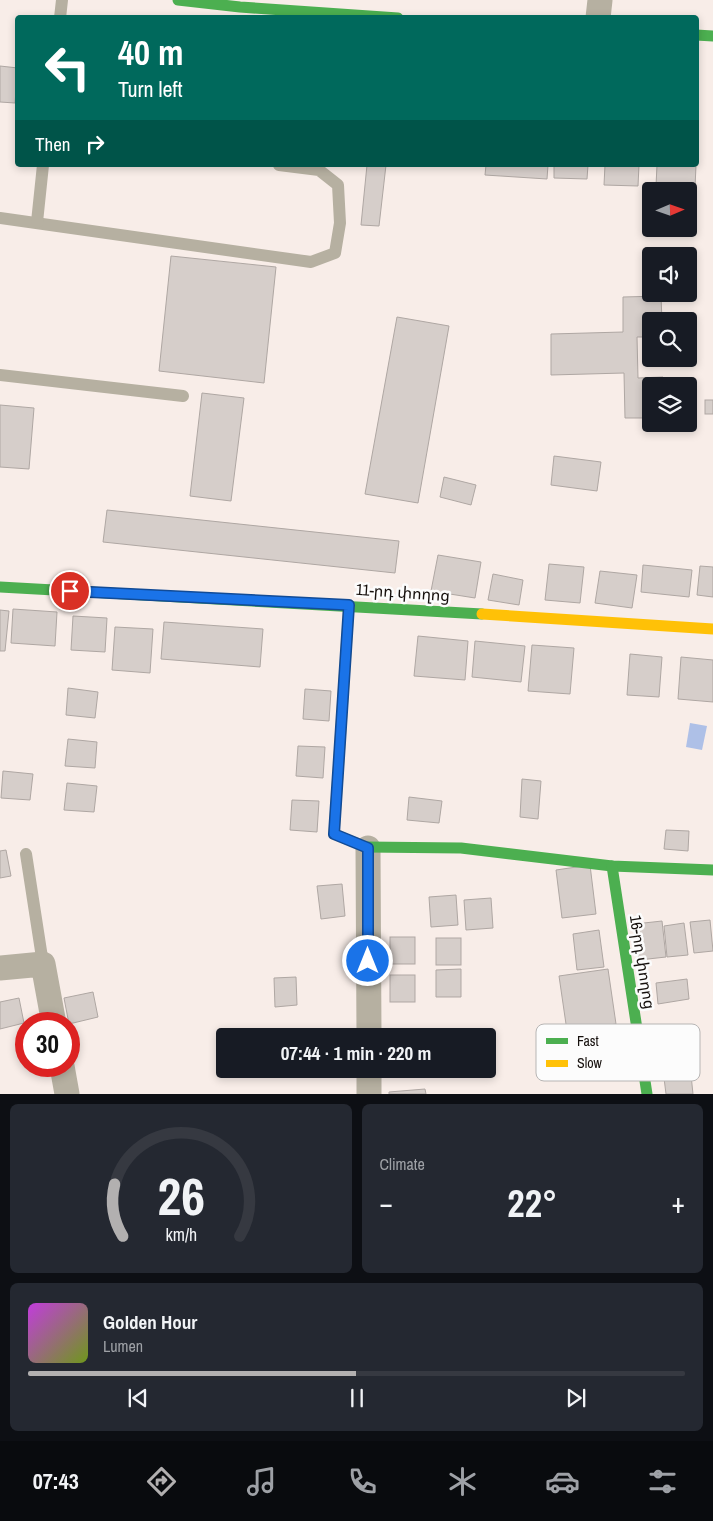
<!DOCTYPE html>
<meta charset="utf-8">
<style>
:root{--surface:#171b24;--page:#242831;--text:#f1f3f6;--muted:#9ea1a6;--line:#363941;--accent:#b2b0b0}
body{margin:0;font-family:"Archivo Narrow","Noto Sans Armenian",sans-serif;background:var(--page);color:var(--text);height:100vh;display:flex;flex-direction:column;font-size:19px;white-space:nowrap}
*{box-sizing:border-box;margin:0}
p{font-size:16px;color:var(--muted)}
.icon{flex:none;width:28px;height:28px;fill:none;stroke:currentColor;stroke-width:2;stroke-linecap:round;stroke-linejoin:round}
.map{position:relative;height:1094px;overflow:hidden}
.panel{display:flex;flex-direction:column;gap:10px;padding:10px;background:#0d0f14;flex:1}
.panel>*{flex:none}
.banner{position:absolute;left:15px;top:15px;width:684px;height:152px;border-radius:5px;box-shadow:0 2px 8px #0003;background:#00695c;color:#fff;overflow:hidden}
.needle{width:32px;rotate:88deg}
.tools{position:absolute;left:642px;top:182px;display:grid;gap:10px}
.tools a{display:grid;place-items:center;width:55px;height:55px;border-radius:5px;background:var(--surface);box-shadow:0 2px 8px #0003;font-size:25px}
.speed{position:absolute;left:15px;top:1012px;display:flex;gap:10px;font-size:25px;font-weight:700;text-align:center}
.speed>*{display:grid;place-content:center;width:65px;height:65px;border-radius:50%;background:var(--surface);box-shadow:0 2px 8px #0003;line-height:1}
.speed .limit{border:8px solid #d22;background:#fff;color:#111}
.pin{position:absolute;display:grid;place-items:center;width:42px;height:42px;color:#fff;margin:-21px;border:2px solid #fff;border-radius:50%;box-shadow:0 1px 5px #0007}
.me{position:absolute;width:55px;margin:-28px;rotate:0deg;stroke-linejoin:round;filter:drop-shadow(0 0 4px #0008)}
.turn{display:flex;align-items:center;gap:18px;height:105px;padding:0 20px;font-size:22px}
.turn .icon{width:65px;height:65px;stroke-width:2.5}
.turn b{display:block;font-size:35px;line-height:42px}
.then{display:flex;align-items:center;height:48px;padding:0 20px;background:#0003;gap:10px;font-size:19px}
.big{font-size:38px;font-weight:700;line-height:1.1}
.panel .tile{flex:1;display:flex;flex-direction:column;justify-content:center;gap:8px;min-width:0;padding:0 18px;border-radius:8px;background:var(--page)}
.panel .dial{align-items:center;gap:0}
.dial svg{height:130px;overflow:visible;fill:none;stroke:var(--line);stroke-width:7;stroke-linecap:round;text-anchor:middle}
.dial text{fill:var(--text);stroke:none}
.song{display:flex;align-items:center;gap:15px}
.cover{width:60px;height:60px;border-radius:8px;background:linear-gradient(135deg,hsl(290 70% 55%),hsl(80 70% 35%))}
.played{height:5px;border-radius:2px;background:linear-gradient(90deg,var(--accent) 50%,var(--line) 50%)}
.keys{display:flex;justify-content:space-around;direction:ltr}
.heat{display:flex;justify-content:space-between;align-items:center;font-size:28px;direction:ltr}
.panel .tiles{flex:1;display:grid;gap:10px;grid-template-columns:1fr 1fr}
.tile:last-child{grid-column:span 2}
.trip{position:absolute;left:216px;top:1028px;width:280px;height:50px;border-radius:5px;background:var(--surface);box-shadow:0 2px 8px #0003;font-weight:700;line-height:50px;text-align:center}
.dock{display:flex;height:80px;justify-content:space-around;align-items:center;background:#090b0e;color:var(--muted)}
.dock .icon{width:35px;height:35px}
.dock .active{color:var(--accent)}
.dock b{font-size:22px;color:var(--text)}
.map>svg:first-child{display:block}
.water{fill:#aec0e7}
.building{fill:#d6ceca;stroke:#afa7a3}
.lines{fill:none;stroke-linecap:round;stroke-linejoin:round}
.lane{stroke:#b6b0a1;stroke-width:12}
.street{stroke:#b6b0a1;stroke-width:25}
.fast{stroke:#4caf50;stroke-width:11}
.slow{stroke:#ffc107;stroke-width:11}
.route-casing{stroke:#114b97;stroke-width:12}
.route{stroke:#1a73e8;stroke-width:9}
.labels{text-anchor:middle;dominant-baseline:central;stroke-width:5;stroke-linejoin:round;paint-order:stroke}
.street-label{font-size:16px;fill:#16100d;stroke:#fcfcfc}
.key{fill:#fcfcfc;stroke:#b7b5b4;stroke-width:1}
.key-label{font-size:14px;fill:#16100d}
</style>
<div class="map">
<svg width="713" height="1094" viewBox="0 0 713 1094">
<rect width="100%" height="100%" fill="#f8ede8"/>
<polygon class="water" points="690,723 707,726 702,750 686,747"/>
<g class="building">
<polygon points="0,66 18,68 15,103 0,102"/>
<polygon points="367,165 386,165 379,226 361,225"/>
<polygon points="486,165 548,165 547,179 485,175"/>
<polygon points="554,165 588,165 587,179 554,178"/>
<polygon points="605,165 639,165 638,186 604,185"/>
<polygon points="657,165 696,165 695,188 656,186"/>
<polygon points="171,256 276,267 264,383 159,371"/>
<polygon points="661,296 662,321 651,321 651,337 637,337 638,378 663,377 663,386 651,386 651,418 625,418 624,373 551,375 551,334 623,332 623,297"/>
<polygon points="397,317 449,326 418,503 365,494"/>
<polygon points="202,393 244,398 231,501 190,496"/>
<rect x="705" y="400" width="8" height="14"/>
<polygon points="0,405 34,408 29,469 0,467"/>
<polygon points="554,456 601,462 597,491 551,485"/>
<polygon points="444,477 476,485 471,505 440,497"/>
<polygon points="107,510 399,541 395,573 103,542"/>
<polygon points="438,555 481,562 475,598 431,591"/>
<polygon points="549,564 584,567 580,603 545,600"/>
<polygon points="643,565 692,570 689,597 641,592"/>
<polygon points="700,566 713,567 713,597 697,595"/>
<polygon points="600,571 637,575 632,608 595,603"/>
<polygon points="493,574 523,580 519,605 488,600"/>
<polygon points="13,609 57,612 55,646 11,643"/>
<polygon points="0,610 9,611 5,651 0,651"/>
<polygon points="73,616 107,618 105,652 71,650"/>
<polygon points="164,622 263,629 260,667 161,659"/>
<polygon points="115,627 153,629 150,673 112,670"/>
<polygon points="418,636 468,641 465,680 414,676"/>
<polygon points="475,641 525,646 521,682 472,677"/>
<polygon points="532,645 574,648 570,694 528,691"/>
<polygon points="630,654 662,657 659,697 627,695"/>
<polygon points="681,657 713,660 713,702 678,699"/>
<polygon points="68,688 98,692 95,718 66,715"/>
<polygon points="305,689 331,691 329,721 303,719"/>
<polygon points="68,739 97,742 95,768 65,766"/>
<polygon points="298,746 325,747 323,778 296,776"/>
<polygon points="3,771 33,774 30,800 1,798"/>
<polygon points="522,779 541,781 538,819 520,817"/>
<polygon points="67,783 97,786 94,812 64,810"/>
<polygon points="409,797 442,801 439,823 407,820"/>
<polygon points="292,800 319,801 317,832 290,830"/>
<polygon points="666,830 689,831 688,851 664,849"/>
<polygon points="6,850 11,876 0,878 0,851"/>
<polygon points="590,865 596,914 562,918 556,870"/>
<polygon points="342,884 345,916 321,919 317,886"/>
<polygon points="456,895 458,925 431,927 429,897"/>
<polygon points="491,898 493,928 466,930 464,900"/>
<polygon points="710,920 713,951 694,953 690,922"/>
<polygon points="662,921 666,957 639,960 635,924"/>
<polygon points="684,923 688,955 667,957 664,926"/>
<polygon points="599,930 604,967 577,970 573,934"/>
<rect x="390" y="937" width="25" height="27"/>
<rect x="436" y="938" width="25" height="27"/>
<polygon points="461,969 461,997 436,997 436,970"/>
<polygon points="608,969 616,1024 567,1031 559,976"/>
<rect x="390" y="975" width="25" height="27"/>
<polygon points="296,977 297,1005 275,1007 274,978"/>
<polygon points="687,979 689,999 658,1004 656,983"/>
<polygon points="93,992 98,1017 69,1024 64,998"/>
<polygon points="19,998 24,1023 0,1029 0,1002"/>
<polygon points="315,1069 339,1069 340,1074 316,1076"/>
<polygon points="691,1075 693,1094 666,1094 664,1078"/>
<polygon points="425,1089 426,1094 389,1094 389,1092"/>
</g>
<g class="lines">
<g class="lane">
<polyline points="60,18 62,0"/>
<polyline points="0,218 311,262 335,253 340,223 338,185 319,170 279,165"/>
<polyline points="37,222 43,165"/>
<polyline points="0,375 183,396"/>
<polyline points="26,854 43,964"/>
</g>
<g class="street">
<polyline points="598,18 600,0"/>
<polyline points="368,848 369,1036"/>
<polyline points="0,968 43,964 54,1024"/>
<polyline points="62,1066 67,1094"/>
<polyline points="369,1069 369,1094"/>
</g>
<g class="fast">
<polyline points="178,0 240,7 398,18"/>
<polyline points="696,35 713,36"/>
<polyline points="0,587 482,614"/>
<polyline points="366,847 461,848 612,866 713,870"/>
<polyline points="612,866 647,1094"/>
</g>
<g class="slow">
<polyline points="349,605 334,834 366,847"/>
<polyline points="482,614 713,629"/>
</g>
</g>
<g class="lines">
<g class="route-casing">
<polyline id="route" points="70,591 349,605 334,834 368,848 368,961"/>
</g>
<use href="#route" class="route"/>
</g>
<g class="labels">
<g class="street-label">
<text transform="translate(403 592) rotate(4)">11-րդ փողոց</text>
<text transform="translate(643 962) rotate(81)">16-րդ փողոց</text>
</g>
</g>
<rect x="536" y="1024" width="164" height="57" rx="8" class="key"/>
<rect x="546" y="1038" width="22" height="6" fill="#4caf50"/>
<rect x="546" y="1060" width="22" height="7" fill="#ffc107"/>
<g class="key-label">
<text x="577" y="1046">Fast</text>
<text x="577" y="1068">Slow</text>
</g>
</svg>
<div class="tools">
<a><svg class="needle" viewBox="-14 -14 28 28"><path d="M0-13l5 13h-10z" fill="#e53935"/><path d="M0 13l5-13h-10z" fill="#9ea1a6"/></svg></a>
<a><svg class="icon" aria-label="sound" viewBox="0 0 24 24"><path d="M4 9h4l5-4v14l-5-4H4zM17 9q2 3 0 6"/></svg></a>
<a><svg class="icon" aria-label="search" viewBox="0 0 24 24"><circle cx="10" cy="10" r="6"/><path d="M15 15l6 6"/></svg></a>
<a><svg class="icon" aria-label="layers" viewBox="0 0 24 24"><path d="M12 4l9 5-9 5-9-5zM3 14l9 5 9-5"/></svg></a>
</div>
<div class="speed"><div class="limit">30</div></div>
<div class="pin" style="left:70px;top:591px;background:#d93025"><svg class="icon" aria-label="arrive" viewBox="0 0 24 24"><path d="M6 21V4h12l-3 4 3 4H6"/></svg></div>
<svg class="me" style="left:368px;top:961px" viewBox="-20 -20 40 40"><circle r="17" fill="#1a73e8" stroke="#fff" stroke-width="3"/><path d="M0-11L8 9 0 5-8 9z" fill="#fff"/></svg>
<div class="trip">07:44 · 1 min · 220 m</div>
<div class="banner">
<div class="turn"><svg class="icon" aria-label="left" viewBox="0 0 24 24"><path d="M17 20v-9H6M10 6l-5 5 5 5"/></svg><div><b>40 m</b>Turn left</div></div>
<div class="then">Then<svg class="icon" aria-label="right" viewBox="0 0 24 24"><path d="M7 20v-9h11M14 6l5 5-5 5"/></svg></div>
</div>
</div>
<section class="panel">
<div class="tiles">
<div class="tile dial"><svg viewBox="0 0 100 80">
<path d="M14 69A42 42 0 1 1 86 69"/>
<path d="M14 69A42 42 0 0 1 9 37" stroke="#b2b0b0"/>
<text x="50" y="56" font-size="32" font-weight="700">26</text>
<text x="50" y="72" font-size="11">km/h</text>
</svg></div>
<div class="tile"><p>Climate</p>
<div class="heat"><a>−</a><b class="big">22°</b><a>+</a></div>
</div>
<div class="tile">
<div class="song"><i class="cover"></i><div><b>Golden Hour</b><p>Lumen</p></div></div>
<div class="played"></div>
<div class="keys"><svg class="icon" aria-label="previous" viewBox="0 0 24 24"><path d="M18 5L8 12l10 7zM5 5v14"/></svg><svg class="icon" aria-label="pause" viewBox="0 0 24 24"><path d="M8 5v14M16 5v14"/></svg><svg class="icon" aria-label="next" viewBox="0 0 24 24"><path d="M6 5l10 7-10 7zM19 5v14"/></svg></div>
</div>
</div>
</section>
<nav class="dock">
<b>07:43</b>
<svg class="icon active" aria-label="directions" viewBox="0 0 24 24"><path d="M12 3l9 9-9 9-9-9zM9 14v-3h6M13 9l2 2-2 2"/></svg>
<svg class="icon" aria-label="music" viewBox="0 0 24 24"><path d="M9 18V5l10-2v13"/><circle cx="6" cy="18" r="3"/><circle cx="16" cy="16" r="3"/></svg>
<svg class="icon" aria-label="phone" viewBox="0 0 24 24"><path d="M5 4h4l2 5-3 2q2 4 5 5l2-3 5 2v4C11 20 4 13 5 4z"/></svg>
<svg class="icon" aria-label="climate" viewBox="0 0 24 24"><path d="M12 3v18M4 7l16 10M4 17L20 7"/></svg>
<svg class="icon" aria-label="car" viewBox="0 0 24 24"><path d="M5 17H2v-5l4-1 3-4h7l3 4 3 1v5h-3M9 17h6M6 11h13"/><circle cx="7" cy="17" r="2"/><circle cx="17" cy="17" r="2"/></svg>
<svg class="icon" aria-label="filters" viewBox="0 0 24 24"><path d="M4 7h16M4 17h16"/><circle cx="9" cy="7" r="2"/><circle cx="15" cy="17" r="2"/></svg>
</nav>
